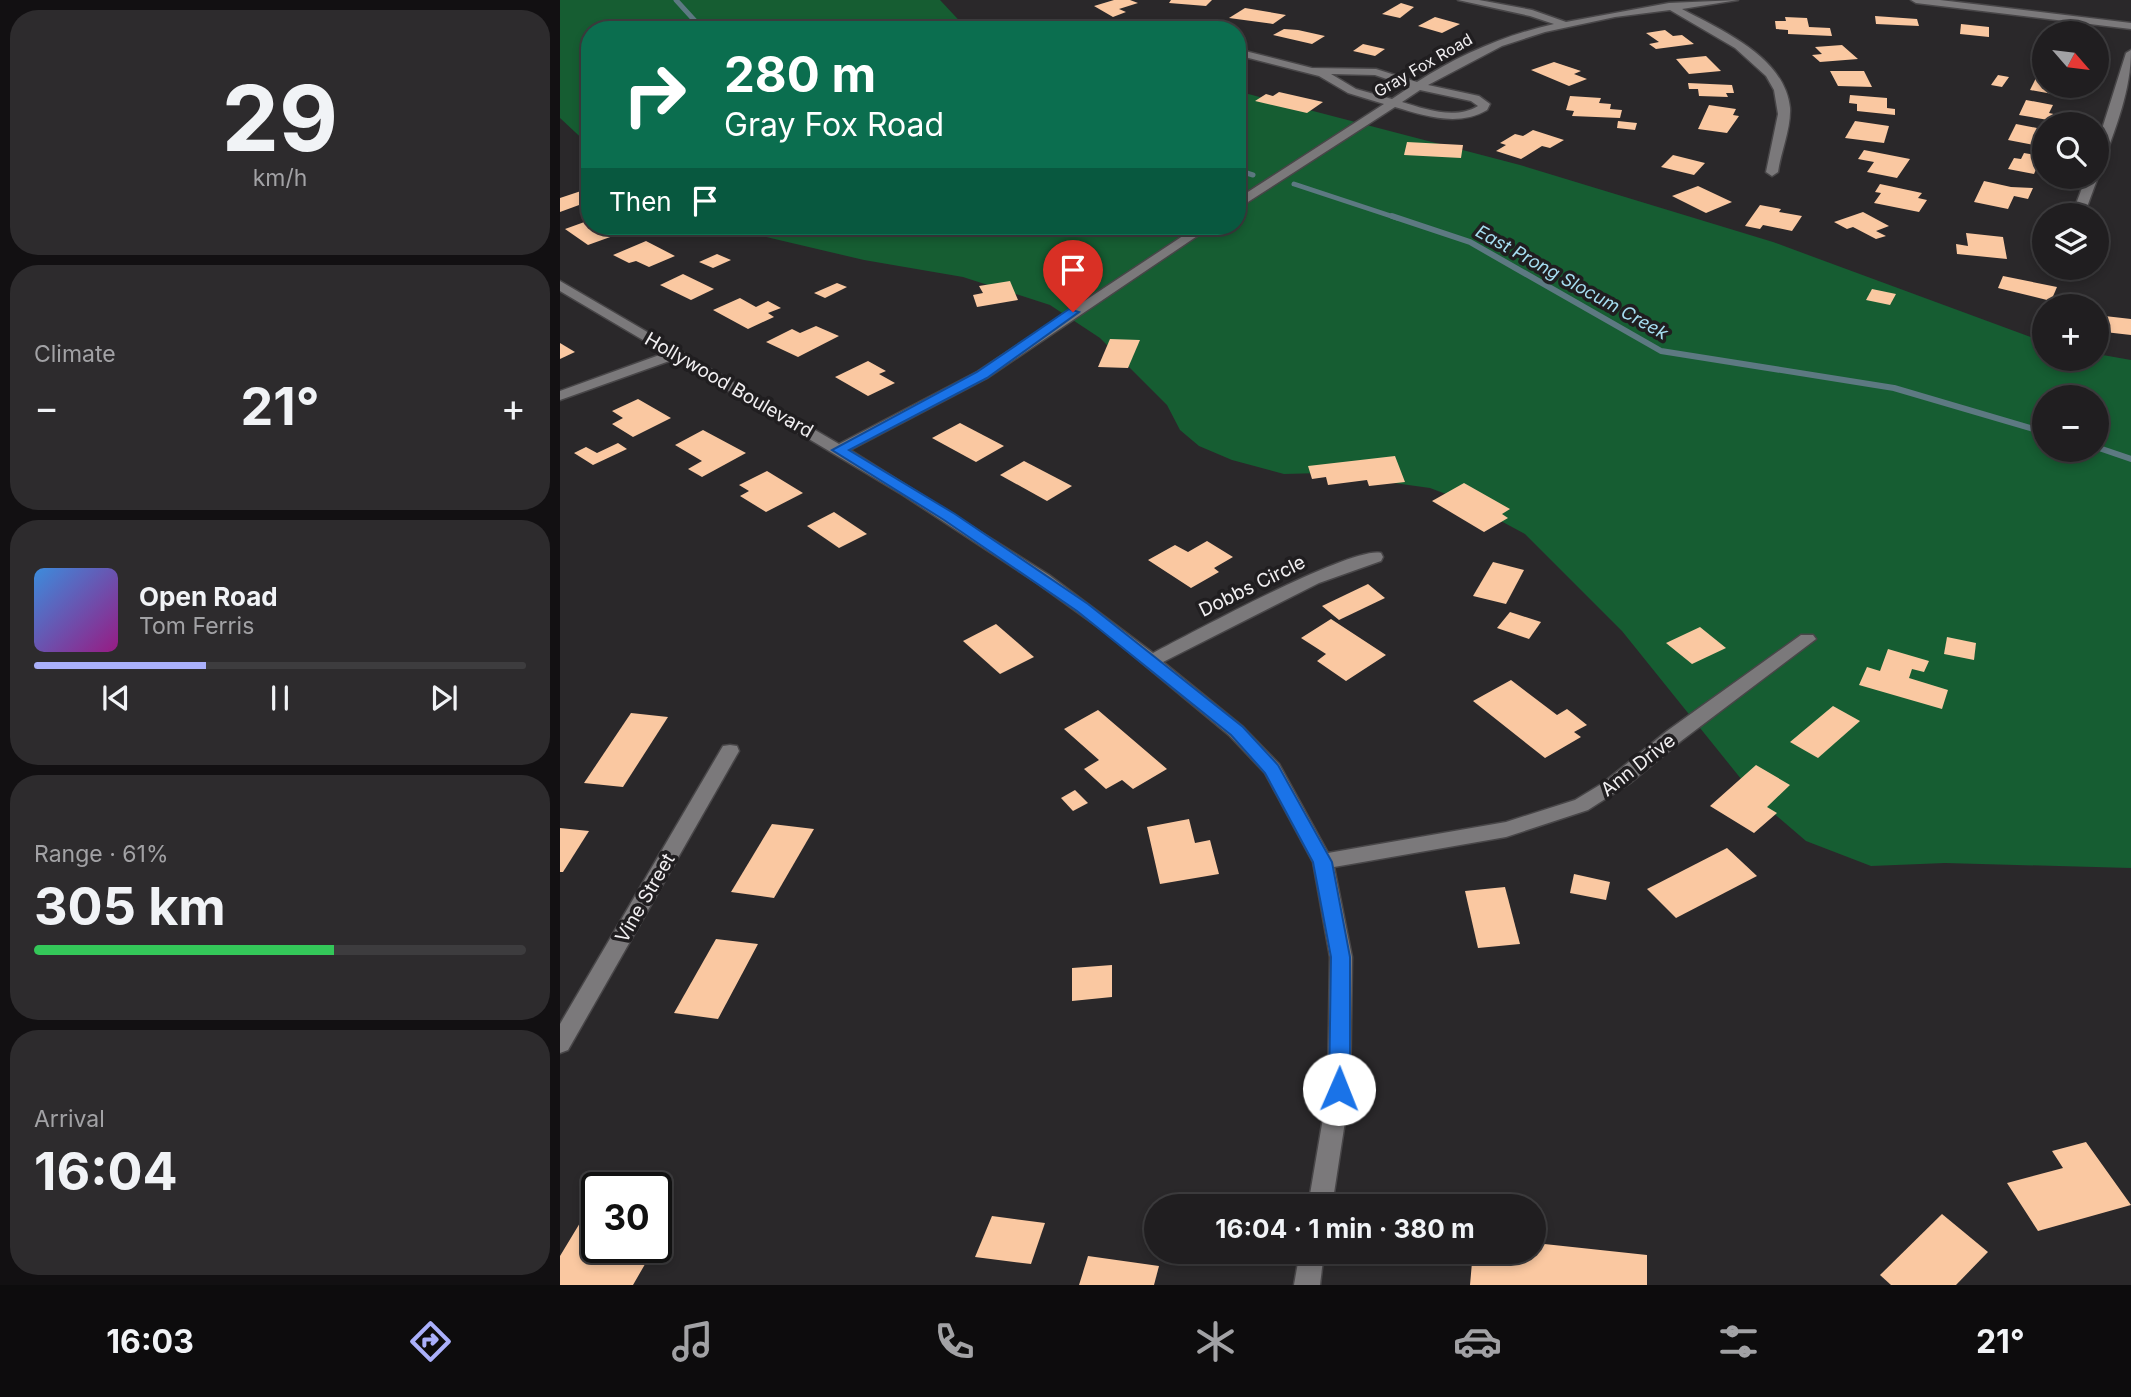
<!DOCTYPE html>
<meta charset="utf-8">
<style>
:root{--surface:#201e20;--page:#2d2b2d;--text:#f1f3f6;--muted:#a2a2a5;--line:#3d3c3e;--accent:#aab0fb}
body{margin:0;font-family:Inter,sans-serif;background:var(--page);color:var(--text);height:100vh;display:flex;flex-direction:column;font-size:26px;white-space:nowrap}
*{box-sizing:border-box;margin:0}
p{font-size:23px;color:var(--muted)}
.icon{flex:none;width:38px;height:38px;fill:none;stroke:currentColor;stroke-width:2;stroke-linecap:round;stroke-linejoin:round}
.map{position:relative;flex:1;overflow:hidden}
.drawer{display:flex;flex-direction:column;gap:10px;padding:10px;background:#121012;width:560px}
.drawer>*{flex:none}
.hud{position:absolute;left:21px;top:21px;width:665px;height:214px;border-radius:28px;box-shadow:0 4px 10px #0003,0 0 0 2px var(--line);background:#0b6e4f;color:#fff;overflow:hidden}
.needle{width:46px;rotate:118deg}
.buttons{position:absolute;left:1472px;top:21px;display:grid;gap:14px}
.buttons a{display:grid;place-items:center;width:77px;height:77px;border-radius:50%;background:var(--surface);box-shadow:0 4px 10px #0003,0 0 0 2px var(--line);font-size:35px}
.speed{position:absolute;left:21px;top:1172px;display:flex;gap:14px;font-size:35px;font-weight:700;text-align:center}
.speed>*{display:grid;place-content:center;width:91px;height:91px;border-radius:50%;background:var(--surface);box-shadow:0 4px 10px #0003,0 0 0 2px var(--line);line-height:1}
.speed .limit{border:4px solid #111;border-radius:10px;background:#fff;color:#111}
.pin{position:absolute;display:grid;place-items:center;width:60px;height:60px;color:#fff;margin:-72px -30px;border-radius:50% 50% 50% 0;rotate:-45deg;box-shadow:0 0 7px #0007}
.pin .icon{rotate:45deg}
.me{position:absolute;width:77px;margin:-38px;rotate:1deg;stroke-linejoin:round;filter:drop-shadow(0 0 5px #0008)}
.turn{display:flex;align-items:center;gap:24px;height:147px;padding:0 28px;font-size:32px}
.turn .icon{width:91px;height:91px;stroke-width:2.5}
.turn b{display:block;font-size:49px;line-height:60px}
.then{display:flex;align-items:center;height:66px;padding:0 28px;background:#0003;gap:14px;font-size:26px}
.big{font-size:52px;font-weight:700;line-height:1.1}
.drawer .tile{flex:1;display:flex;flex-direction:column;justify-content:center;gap:10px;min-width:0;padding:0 24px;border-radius:28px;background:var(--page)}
.drawer .dial{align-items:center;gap:0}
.dial b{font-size:91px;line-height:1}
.song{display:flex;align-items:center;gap:21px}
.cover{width:84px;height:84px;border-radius:10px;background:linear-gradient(135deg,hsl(210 70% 55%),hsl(310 70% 35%))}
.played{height:7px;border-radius:4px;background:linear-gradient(90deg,var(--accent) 35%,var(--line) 35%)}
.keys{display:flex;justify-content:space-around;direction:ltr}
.heat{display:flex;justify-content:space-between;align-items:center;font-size:38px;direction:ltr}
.charge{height:10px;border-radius:5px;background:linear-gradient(90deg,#34c759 61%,var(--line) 0)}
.trip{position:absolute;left:584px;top:1194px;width:402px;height:70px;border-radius:35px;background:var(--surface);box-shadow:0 4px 10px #0003,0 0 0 2px var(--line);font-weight:700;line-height:70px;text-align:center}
.dock{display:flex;height:112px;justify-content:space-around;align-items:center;background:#0d0c0d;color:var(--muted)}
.dock .icon{width:49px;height:49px}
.dock .on{color:var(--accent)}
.dock b{font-size:32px;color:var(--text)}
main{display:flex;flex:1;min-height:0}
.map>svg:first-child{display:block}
.green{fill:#165d32;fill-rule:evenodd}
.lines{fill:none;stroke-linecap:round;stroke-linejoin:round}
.stream-far1{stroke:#5d7982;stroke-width:5}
.stream{stroke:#5d7982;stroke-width:6}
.building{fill:#fac8a1}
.minor-casing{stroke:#484648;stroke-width:3}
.minor{fill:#7b797b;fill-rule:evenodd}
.route{fill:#1a73e8;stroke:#114b97;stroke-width:2}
.labels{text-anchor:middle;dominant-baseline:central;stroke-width:7;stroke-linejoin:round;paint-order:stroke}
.far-street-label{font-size:16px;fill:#f1eff1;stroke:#201e20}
.far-water-label{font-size:18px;font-style:italic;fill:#a6def1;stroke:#201e20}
.street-label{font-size:19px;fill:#f1eff1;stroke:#201e20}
</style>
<main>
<section class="drawer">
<div class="tile dial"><b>29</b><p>km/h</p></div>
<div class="tile"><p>Climate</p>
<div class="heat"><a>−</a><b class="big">21°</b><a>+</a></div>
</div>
<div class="tile">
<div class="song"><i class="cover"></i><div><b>Open Road</b><p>Tom Ferris</p></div></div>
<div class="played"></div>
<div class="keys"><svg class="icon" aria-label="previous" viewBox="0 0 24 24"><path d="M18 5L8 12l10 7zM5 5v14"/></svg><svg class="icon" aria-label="pause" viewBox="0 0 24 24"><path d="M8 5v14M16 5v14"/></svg><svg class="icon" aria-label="next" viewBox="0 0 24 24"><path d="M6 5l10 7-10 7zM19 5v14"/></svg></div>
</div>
<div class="tile"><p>Range · 61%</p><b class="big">305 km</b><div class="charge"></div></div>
<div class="tile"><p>Arrival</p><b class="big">16:04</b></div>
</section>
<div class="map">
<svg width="1571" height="1285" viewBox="0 0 1571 1285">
<rect width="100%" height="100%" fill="#2a282a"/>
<g class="green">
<polygon points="0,0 380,0 408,30 30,30 30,146 0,118"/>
<path d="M 677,91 L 960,165 L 1213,242 L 1484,342 L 1484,359 L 1536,359 L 1537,354 L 1571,360 L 1571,868 L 1385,863 L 1311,866 L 1246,841 L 1198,800 L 1062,631 L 965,534 L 902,500 L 870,488 L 762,473 L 724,474 L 672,460 L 639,446 L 620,430 L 607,405 L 540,338 L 490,305 L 403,277 L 304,260 L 159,226 L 677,226 ZM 1484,397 L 1536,397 L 1536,450 L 1484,450 Z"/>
</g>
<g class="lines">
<g class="stream-far1">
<polyline points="116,0 136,22 150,30"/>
<polyline points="677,170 693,175"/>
<polyline points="734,184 837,218"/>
</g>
<g class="stream">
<polyline points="832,216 910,242 1101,351 1334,388 1484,432"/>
<polyline points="1536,447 1571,459"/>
</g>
</g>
<g class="building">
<polygon points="554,0 570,0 578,3 559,9 566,12 553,17 534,6"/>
<polygon points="611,0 652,0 646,6 609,3"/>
<polygon points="841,3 854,7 840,18 822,14"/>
<polygon points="685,8 726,15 713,24 669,18"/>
<polygon points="1315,16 1357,19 1359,26 1316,24"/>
<polygon points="875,17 900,24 882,33 858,26"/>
<polygon points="1225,17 1247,18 1249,27 1270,28 1272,36 1228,34 1228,30 1216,29 1215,21 1226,21"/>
<polygon points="514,22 532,23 526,30 500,30"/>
<polygon points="1401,24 1429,27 1429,37 1400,34"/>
<polygon points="724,29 738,30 765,36 752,44 713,35"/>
<polygon points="1105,30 1113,36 1122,35 1134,44 1096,49 1089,44 1099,42 1086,33"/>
<polygon points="803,44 825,49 815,56 793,51"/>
<polygon points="1282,45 1298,59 1260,62 1252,55 1262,54 1255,47"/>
<polygon points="1146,56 1161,71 1129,74 1116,59"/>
<polygon points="994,62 1021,71 1014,74 1027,79 1009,86 971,70"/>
<polygon points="1270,71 1304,71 1312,87 1278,86"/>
<polygon points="1438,75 1449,77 1442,87 1431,85"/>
<polygon points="1476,78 1484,80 1484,86 1516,86 1513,93 1500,91 1498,95 1470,90"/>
<polygon points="1128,83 1172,85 1174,93 1166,93 1168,97 1139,96 1138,89 1129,89"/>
<polygon points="719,92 763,102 747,113 695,101 706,94 713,96"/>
<polygon points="1290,95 1327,98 1327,108 1335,109 1335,115 1297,111 1297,104 1289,103"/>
<polygon points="1010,96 1041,98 1039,103 1051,104 1050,109 1062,110 1060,118 1012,116 1014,111 1006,110"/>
<polygon points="1466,100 1493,105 1489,113 1503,116 1500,122 1459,115"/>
<polygon points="1149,105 1176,109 1173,115 1179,116 1167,133 1138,129"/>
<polygon points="1058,121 1077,123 1075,130 1057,128"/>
<polygon points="1295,121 1329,126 1324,143 1285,138"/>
<polygon points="1456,124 1482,129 1478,136 1484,138 1484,147 1448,140"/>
<polygon points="973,130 1004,140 990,148 982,146 961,159 936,151 946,145 940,143 955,134 963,136"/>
<polygon points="847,142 903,145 901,158 844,155"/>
<polygon points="1304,150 1350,159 1337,178 1307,172 1314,162 1298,159"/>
<polygon points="1464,153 1482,156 1474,174 1448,169 1454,158 1461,159"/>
<polygon points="1113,155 1145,163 1134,175 1101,167"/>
<polygon points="1424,181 1451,187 1473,188 1468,199 1454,196 1448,209 1414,202"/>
<polygon points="1320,184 1362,193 1358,198 1367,200 1359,212 1314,203 1321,193 1315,192"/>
<polygon points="1138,186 1172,202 1146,213 1112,196"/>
<polygon points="30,188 30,201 0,212 0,198"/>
<polygon points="1200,205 1221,209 1219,212 1242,216 1232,231 1203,225 1200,229 1185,226"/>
<polygon points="1303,212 1329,226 1316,231 1326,236 1316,239 1293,227 1287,229 1274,222"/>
<polygon points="30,220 30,226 37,226 53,236 28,245 5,229"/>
<polygon points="1406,233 1443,237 1447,259 1397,254 1396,244 1408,246"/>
<polygon points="86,241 115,256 89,267 76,261 69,263 53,255"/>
<polygon points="157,254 171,260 153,268 139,262"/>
<polygon points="123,274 154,289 131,300 100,285"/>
<polygon points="1443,276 1497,287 1491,301 1438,288"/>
<polygon points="450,281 458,300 417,307 413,295 423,293 419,286"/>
<polygon points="277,283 287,287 265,298 254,293"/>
<polygon points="1312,289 1336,294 1330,305 1306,300"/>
<polygon points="180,298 196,307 208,301 221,308 208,313 214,317 188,329 153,310"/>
<polygon points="1536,315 1571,319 1571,335 1536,331"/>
<polygon points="256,326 279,336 238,357 206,342 232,329 240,333"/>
<polygon points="550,339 580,340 568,368 538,367"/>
<polygon points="0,343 15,352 0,359"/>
<polygon points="308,361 326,371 319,374 335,383 308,396 275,377"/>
<polygon points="78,399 111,418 73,437 52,424 63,418 52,411"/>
<polygon points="400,423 444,446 416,462 372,438"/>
<polygon points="143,430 186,453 142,477 128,469 142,461 115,445"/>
<polygon points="58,443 67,449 33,465 14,453 26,447 37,453"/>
<polygon points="835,456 845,482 809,486 807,480 768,485 766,477 752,479 748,466"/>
<polygon points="464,461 512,486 487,501 440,475"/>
<polygon points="207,471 243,493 206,512 180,496 189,491 179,485"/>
<polygon points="904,483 950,509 942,514 948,518 924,532 872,501"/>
<polygon points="274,512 307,534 279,548 247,526"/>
<polygon points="647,541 673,557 654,568 659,572 631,588 588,560 615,545 628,552"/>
<polygon points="933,562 964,570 946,604 913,596"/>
<polygon points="808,584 825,598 779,620 762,606"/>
<polygon points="950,612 981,622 969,639 937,628"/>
<polygon points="771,619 826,655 786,681 757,661 766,654 741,638"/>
<polygon points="436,624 474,657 440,674 403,641"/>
<polygon points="1140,627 1166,648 1132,664 1106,643"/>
<polygon points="1387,637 1416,643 1414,660 1384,654"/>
<polygon points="1328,649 1369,661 1364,672 1352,669 1349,678 1388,690 1382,709 1299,685 1307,667 1320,671"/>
<polygon points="951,680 997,715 1007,709 1027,725 1014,732 1021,737 985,758 913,701"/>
<polygon points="1273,706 1300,721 1258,758 1230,742"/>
<polygon points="538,710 607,769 573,789 562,780 546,789 524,769 539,760 504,729"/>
<polygon points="71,713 108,717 63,787 24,783"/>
<polygon points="1196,765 1230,785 1207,807 1217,813 1194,833 1150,806"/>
<polygon points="515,790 528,803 513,811 501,798"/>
<polygon points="629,819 635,843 650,840 659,874 600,884 587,827"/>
<polygon points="212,824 254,829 214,898 171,892"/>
<polygon points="0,828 29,831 3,872 0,872"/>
<polygon points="1167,848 1197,876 1116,918 1087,889"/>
<polygon points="1014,874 1050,882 1046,900 1010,893"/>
<polygon points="945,887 960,944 918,948 905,891"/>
<polygon points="156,939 198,944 158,1019 114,1013"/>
<polygon points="552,965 552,997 512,1001 512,968"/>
<polygon points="1526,1142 1571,1205 1478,1231 1447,1183 1503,1168 1492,1151"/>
<polygon points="32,1203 37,1204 37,1248 65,1248 62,1254 88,1259 73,1285 0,1285 0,1256"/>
<polygon points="1382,1214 1428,1252 1396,1285 1331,1285 1320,1275"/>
<polygon points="432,1216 485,1223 471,1264 415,1257"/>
<polygon points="975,1243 1087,1255 1087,1285 910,1285 913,1251 975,1251"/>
<polygon points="528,1256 599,1266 594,1285 519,1285"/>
</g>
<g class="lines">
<g class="minor-casing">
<g id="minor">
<path d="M 898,0 L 919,0 L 972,10 L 1006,22 L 1109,3 L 1178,0 L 1122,9 C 1161,30 1225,57 1230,108 C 1231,129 1221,151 1218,172 L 1212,176 L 1206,172 L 1218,114 L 1214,90 L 1206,76 L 1175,48 L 1110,10 L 1055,17 L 985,32 L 942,46 L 868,85 L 919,96 L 930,104 L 927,110 C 898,127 865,116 835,107 L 677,209 L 677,199 L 824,104 L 788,93 L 759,76 L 677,55 L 677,49 L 752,68 L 816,69 L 857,82 C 899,55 945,35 994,24 L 970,16 ZM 771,74 L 815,75 L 850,87 L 832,99 L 796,89 ZM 860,90 L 911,101 L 918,106 C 895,120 865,109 842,102 Z"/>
<polygon points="1351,0 1380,0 1571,23 1571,29 1356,3"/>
<path d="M 1571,50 C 1571,90 1556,127 1542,165 L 1536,168 L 1536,148 L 1566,53 Z"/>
<polygon points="1536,175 1538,177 1524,215 1512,215 1526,177"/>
<path d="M 638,226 L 652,226 L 427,378 L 290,450 L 489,575 L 593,653 C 628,635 791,546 821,553 L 823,557 L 821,561 L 759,583 L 603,662 L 683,727 L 719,764 L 768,853 L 946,822 L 1015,800 L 1043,783 L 1107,731 L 1241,635 L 1253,635 L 1256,639 L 1121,741 L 1070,783 L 1028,810 L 946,837 L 774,867 L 792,957 L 790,1089 L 772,1206 L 748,1206 L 768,1089 L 770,957 L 753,862 L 705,773 L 669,735 L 545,632 L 477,583 L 343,495 L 115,359 L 0,400 L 0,391 L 105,353 L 0,291 L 0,281 L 279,444 L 417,372 Z"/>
<polygon points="170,745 177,746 179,751 8,1050 0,1053 0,1024 163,746"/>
<polygon points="740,1251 764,1251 760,1285 734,1285"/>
</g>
</g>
<use href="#minor" class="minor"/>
</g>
<polygon class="route" points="509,309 519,312 427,378 289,450 395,514 528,604 683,727 718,765 772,862 790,957 790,1089 787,1095 779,1098 772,1095 769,1089 771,957 753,862 705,773 671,735 517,611 384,520 272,450 417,372"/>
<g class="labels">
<g class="far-street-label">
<text transform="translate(863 65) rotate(-30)">Gray Fox Road</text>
</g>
<g class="far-water-label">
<text transform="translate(1012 282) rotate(29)">East Prong Slocum Creek</text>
</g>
<g class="street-label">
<text transform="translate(169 385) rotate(30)">Hollywood Boulevard</text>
<text transform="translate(692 586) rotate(-26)">Dobbs Circle</text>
<text transform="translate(1078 765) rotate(-38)">Ann Drive</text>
<text transform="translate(85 898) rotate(-60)">Vine Street</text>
</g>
</g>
</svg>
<div class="buttons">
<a><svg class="needle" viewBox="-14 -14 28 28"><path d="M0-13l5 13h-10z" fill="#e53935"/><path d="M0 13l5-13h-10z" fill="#a2a2a5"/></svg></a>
<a><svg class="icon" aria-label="search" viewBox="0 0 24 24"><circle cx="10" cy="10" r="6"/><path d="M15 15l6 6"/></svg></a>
<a><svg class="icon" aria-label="layers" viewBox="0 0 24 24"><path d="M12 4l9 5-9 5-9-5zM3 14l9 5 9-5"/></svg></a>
<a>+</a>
<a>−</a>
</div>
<div class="speed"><div class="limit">30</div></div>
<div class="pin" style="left:513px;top:312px;background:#d93025"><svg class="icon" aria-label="arrive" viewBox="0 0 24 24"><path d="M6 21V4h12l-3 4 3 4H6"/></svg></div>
<svg class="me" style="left:779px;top:1089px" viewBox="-20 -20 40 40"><circle r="19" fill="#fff"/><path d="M0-13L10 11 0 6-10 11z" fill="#1a73e8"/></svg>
<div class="trip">16:04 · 1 min · 380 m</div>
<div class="hud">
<div class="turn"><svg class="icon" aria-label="right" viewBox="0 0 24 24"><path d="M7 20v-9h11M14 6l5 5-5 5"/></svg><div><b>280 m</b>Gray Fox Road</div></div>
<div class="then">Then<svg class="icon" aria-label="arrive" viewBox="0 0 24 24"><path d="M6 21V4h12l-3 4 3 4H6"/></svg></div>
</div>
</div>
</main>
<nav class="dock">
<b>16:03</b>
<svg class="icon on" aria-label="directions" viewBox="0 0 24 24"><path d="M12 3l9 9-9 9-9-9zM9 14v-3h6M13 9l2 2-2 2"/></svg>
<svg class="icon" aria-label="music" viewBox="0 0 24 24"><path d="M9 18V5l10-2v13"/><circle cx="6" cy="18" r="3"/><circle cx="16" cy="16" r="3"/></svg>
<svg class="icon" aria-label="phone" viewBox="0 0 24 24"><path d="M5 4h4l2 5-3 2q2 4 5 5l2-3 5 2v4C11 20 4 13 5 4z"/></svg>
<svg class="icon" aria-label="climate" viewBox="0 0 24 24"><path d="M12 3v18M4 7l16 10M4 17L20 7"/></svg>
<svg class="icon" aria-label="car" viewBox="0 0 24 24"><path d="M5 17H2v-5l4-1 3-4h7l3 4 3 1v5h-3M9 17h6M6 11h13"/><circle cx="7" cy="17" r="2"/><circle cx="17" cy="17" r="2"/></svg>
<svg class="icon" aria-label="filters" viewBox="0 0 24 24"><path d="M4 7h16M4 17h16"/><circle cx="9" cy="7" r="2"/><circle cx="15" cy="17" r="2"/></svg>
<b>21°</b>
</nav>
